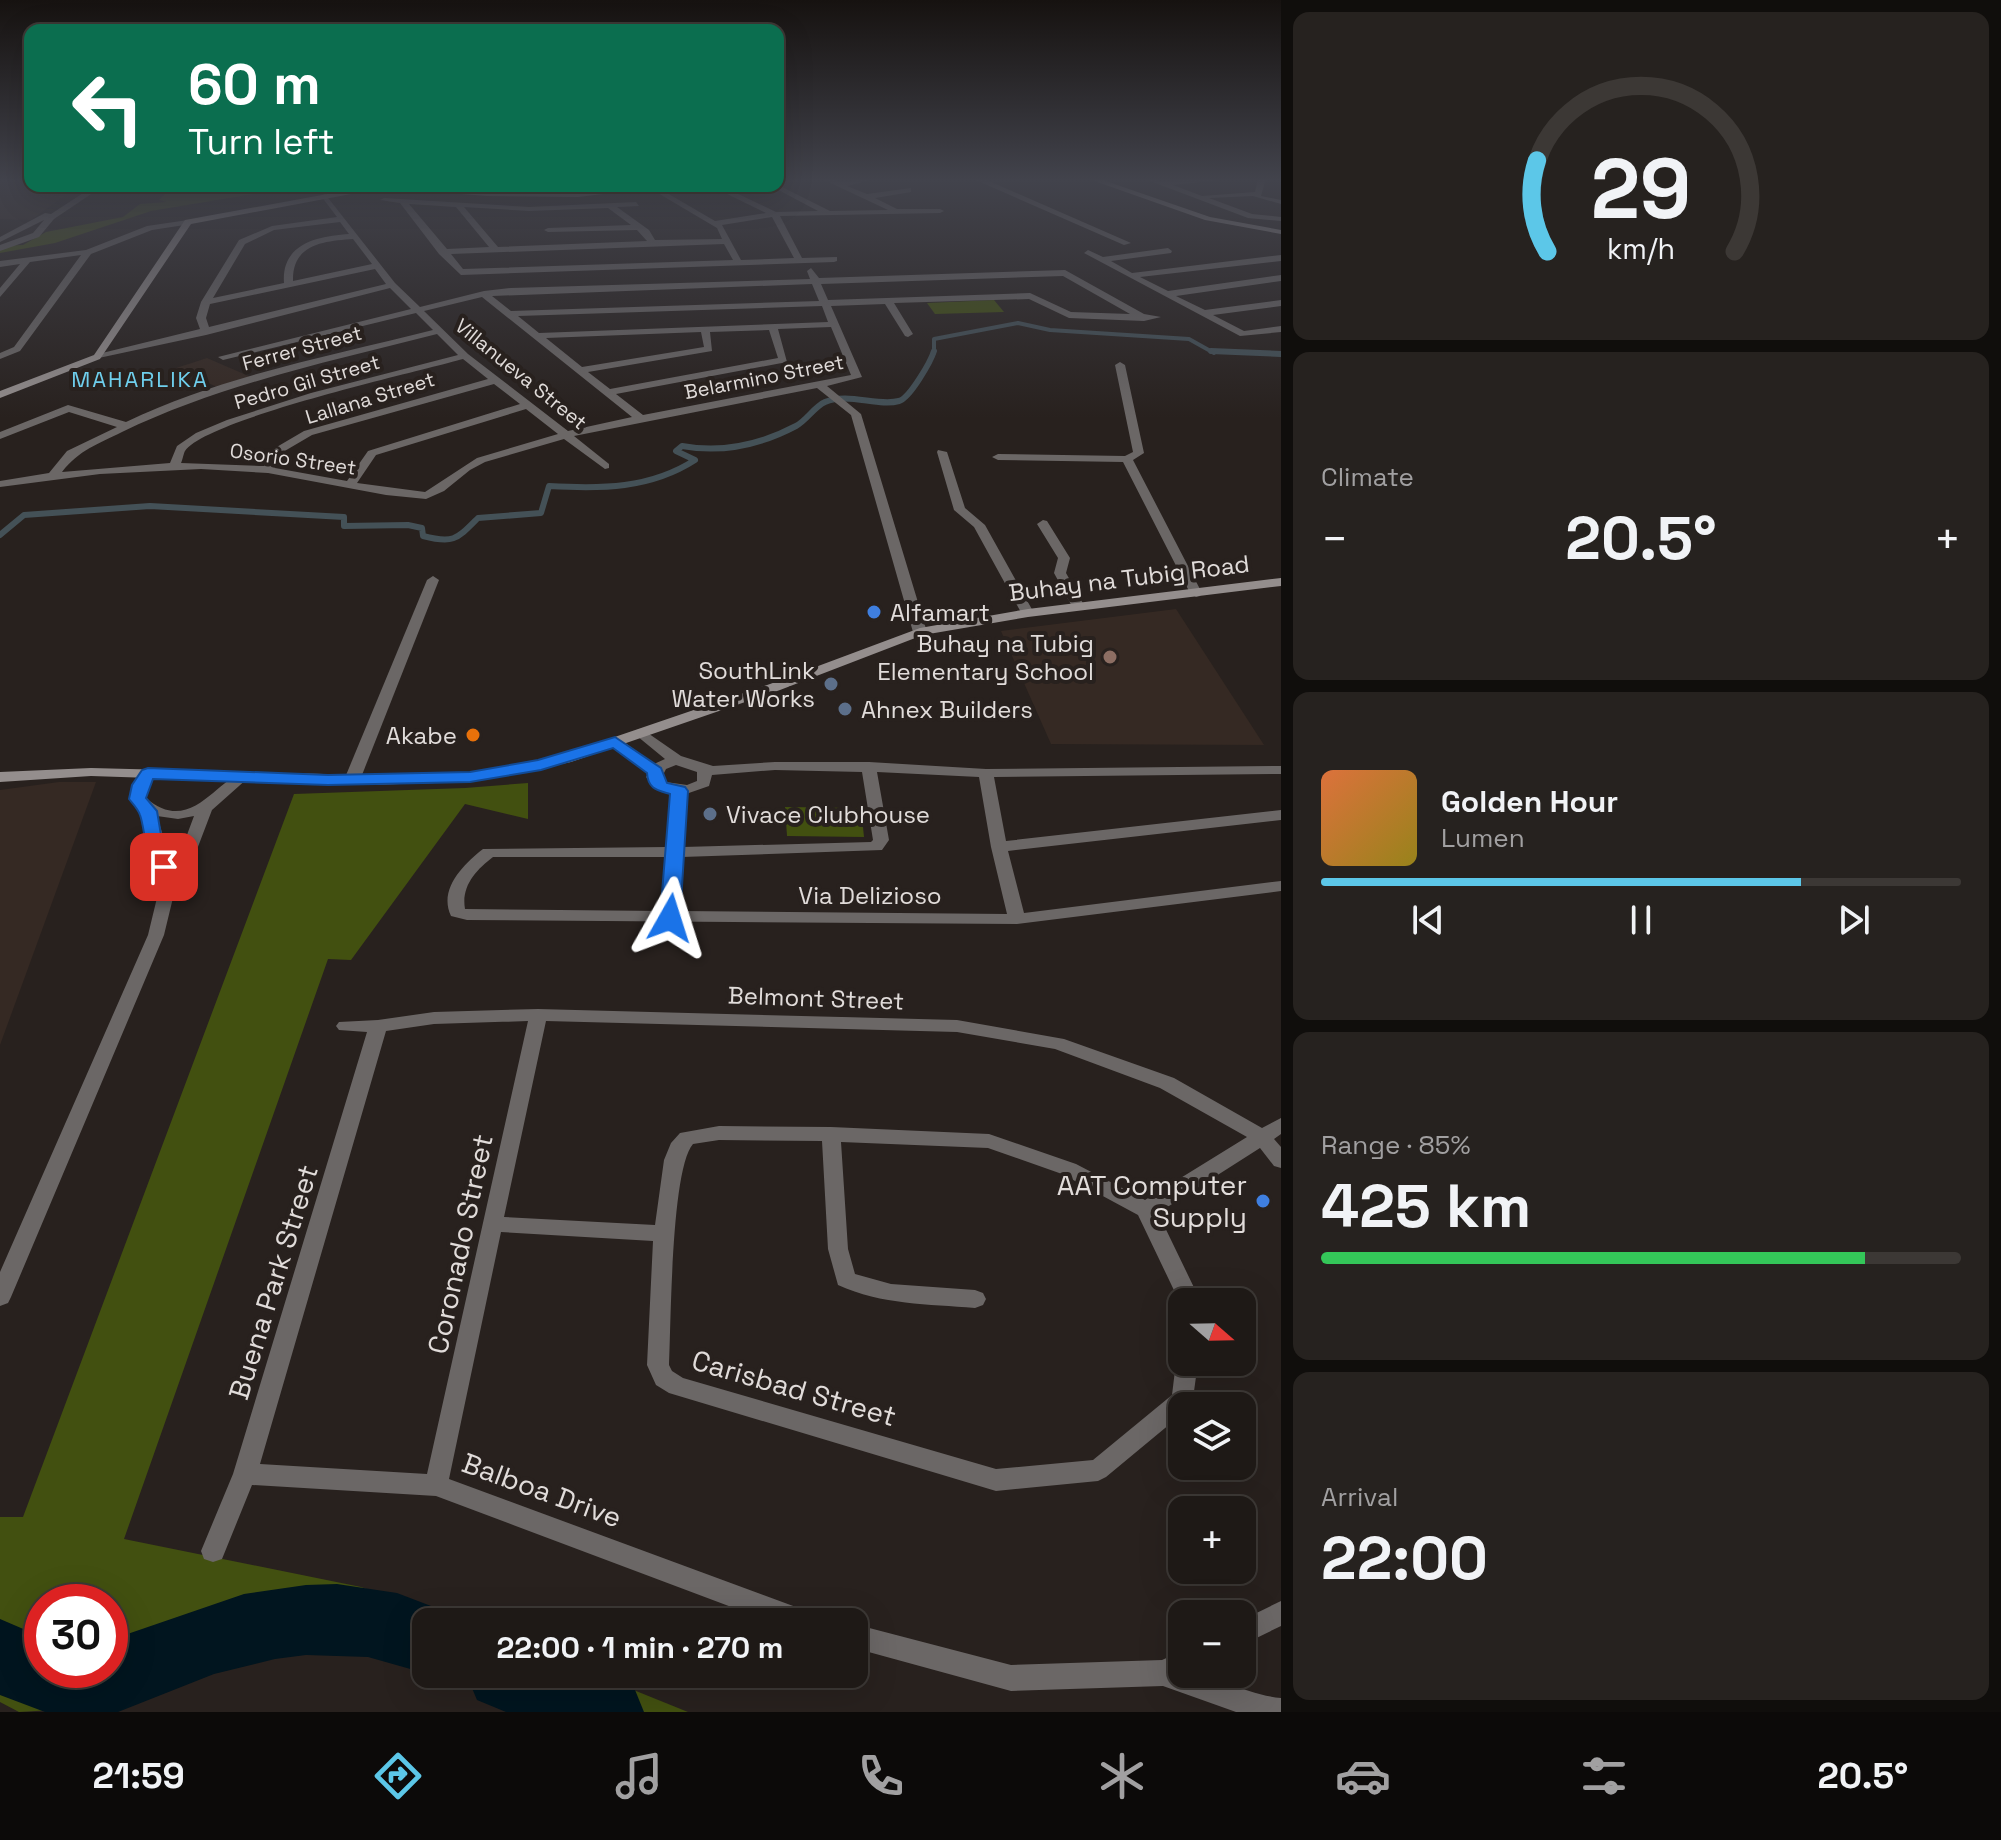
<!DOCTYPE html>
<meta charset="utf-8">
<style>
:root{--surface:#1e1916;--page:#26221f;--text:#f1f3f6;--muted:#a1a0a1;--line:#3c3835;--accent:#5cc7e8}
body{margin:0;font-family:"Space Grotesk",sans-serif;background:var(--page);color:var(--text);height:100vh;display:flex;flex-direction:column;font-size:30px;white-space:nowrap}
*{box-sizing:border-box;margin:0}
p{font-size:26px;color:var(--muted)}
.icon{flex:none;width:44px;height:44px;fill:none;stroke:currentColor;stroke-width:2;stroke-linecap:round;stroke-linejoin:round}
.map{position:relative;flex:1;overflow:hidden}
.sheet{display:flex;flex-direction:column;gap:12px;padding:12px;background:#100e0c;width:720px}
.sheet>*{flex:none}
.banner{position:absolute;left:24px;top:24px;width:760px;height:168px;border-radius:16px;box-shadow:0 8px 32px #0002,0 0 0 2px var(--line);background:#0b6e4f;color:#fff;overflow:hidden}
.needle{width:52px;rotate:110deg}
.buttons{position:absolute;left:1168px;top:1288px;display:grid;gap:16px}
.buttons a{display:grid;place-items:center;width:88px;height:88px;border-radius:16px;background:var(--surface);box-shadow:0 8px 32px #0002,0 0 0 2px var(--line);font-size:40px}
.speed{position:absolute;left:24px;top:1584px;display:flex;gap:16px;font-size:40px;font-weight:700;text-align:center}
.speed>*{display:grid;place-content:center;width:104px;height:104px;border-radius:50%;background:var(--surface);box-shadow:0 8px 32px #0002,0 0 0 2px var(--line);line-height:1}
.speed .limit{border:12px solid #d22;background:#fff;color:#111}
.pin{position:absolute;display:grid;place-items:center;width:68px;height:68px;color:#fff;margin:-34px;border-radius:16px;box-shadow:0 4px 12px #0006}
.me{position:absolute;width:88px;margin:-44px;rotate:6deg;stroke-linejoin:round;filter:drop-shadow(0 0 6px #0008)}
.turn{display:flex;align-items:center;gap:28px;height:168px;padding:0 32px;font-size:36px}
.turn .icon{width:104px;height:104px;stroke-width:2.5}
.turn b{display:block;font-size:56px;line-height:68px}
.big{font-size:60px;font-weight:700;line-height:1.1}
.sheet .tile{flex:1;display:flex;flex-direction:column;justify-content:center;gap:12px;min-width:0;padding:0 28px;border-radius:16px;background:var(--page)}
.sheet .dial{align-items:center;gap:0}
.dial svg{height:208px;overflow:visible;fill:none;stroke:var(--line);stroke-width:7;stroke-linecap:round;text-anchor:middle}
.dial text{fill:var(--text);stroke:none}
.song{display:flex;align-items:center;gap:24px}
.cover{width:96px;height:96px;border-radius:12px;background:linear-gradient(135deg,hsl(20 70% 55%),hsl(50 70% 35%))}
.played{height:8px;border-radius:4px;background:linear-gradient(90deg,var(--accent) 75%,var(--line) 75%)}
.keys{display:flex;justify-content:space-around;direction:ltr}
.heat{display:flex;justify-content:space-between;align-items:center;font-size:44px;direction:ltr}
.charge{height:12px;border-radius:6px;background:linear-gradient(90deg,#34c759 85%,var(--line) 0)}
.trip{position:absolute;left:412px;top:1608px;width:456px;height:80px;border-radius:16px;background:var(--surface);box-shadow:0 8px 32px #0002,0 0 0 2px var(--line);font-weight:700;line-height:80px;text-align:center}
.tab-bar{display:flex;height:128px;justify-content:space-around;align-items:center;background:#0c0a09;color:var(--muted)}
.tab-bar .icon{width:56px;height:56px}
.tab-bar .on{color:var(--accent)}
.tab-bar b{font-size:36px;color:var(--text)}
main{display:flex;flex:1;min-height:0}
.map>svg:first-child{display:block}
.built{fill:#352923}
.green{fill:#425010;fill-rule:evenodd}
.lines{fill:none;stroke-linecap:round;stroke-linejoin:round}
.stream-far1{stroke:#445157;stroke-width:4}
.stream{stroke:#445157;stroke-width:6}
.river{fill:#01151f;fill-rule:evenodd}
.street{fill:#6b6766;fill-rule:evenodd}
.secondary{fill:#948e8d;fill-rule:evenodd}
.route{fill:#1a73e8;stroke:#114b97;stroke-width:2}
.shop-dot{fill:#3f7fe0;stroke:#28211e;stroke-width:3}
.education-dot{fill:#8d6e63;stroke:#28211e;stroke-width:3}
.service-dot{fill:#5c6f8a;stroke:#28211e;stroke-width:3}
.food-dot{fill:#e8710a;stroke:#28211e;stroke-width:3}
.labels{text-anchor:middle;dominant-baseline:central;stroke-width:8;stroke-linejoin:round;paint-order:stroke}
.far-street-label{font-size:20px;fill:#e1dcda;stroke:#28211e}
.far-neighbourhood-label{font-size:22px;letter-spacing:2px;fill:#6fcfed;stroke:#28211e}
.street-label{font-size:24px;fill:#e1dcda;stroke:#28211e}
.poi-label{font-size:24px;fill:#e1dcda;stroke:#28211e;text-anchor:start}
.near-poi-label{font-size:28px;fill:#e1dcda;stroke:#28211e;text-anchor:end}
.near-street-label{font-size:28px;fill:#e1dcda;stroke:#28211e}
</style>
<main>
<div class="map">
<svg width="1281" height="1712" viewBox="0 0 1281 1712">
<rect width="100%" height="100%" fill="#28211e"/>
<g class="built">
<polygon points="0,178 30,178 30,186 78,186 31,220 0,219"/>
<polygon points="207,358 251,377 219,388 176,368"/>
<polygon points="1176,609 1264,745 1051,744 1001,631"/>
<polygon points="59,782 96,782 0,1045 0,790"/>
</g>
<g class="green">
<polygon points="302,186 151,211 55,243 0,253 0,246 23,245 46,232 123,217 140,204 167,202 159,200 172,187"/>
<polygon points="994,300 1004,312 935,314 927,303"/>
<path d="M 528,783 L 528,819 L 465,804 L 351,960 L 328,959 L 124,1539 L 361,1587 L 463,1622 L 426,1622 L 426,1667 L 389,1651 L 308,1646 L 70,1709 L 19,1712 L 0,1702 L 0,1517 L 23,1517 L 294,794 L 465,788 ZM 42,1602 L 110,1602 L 110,1670 L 42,1670 Z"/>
<polygon points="785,807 861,808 864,837 787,836"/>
<polygon points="442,1674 594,1674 688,1712 529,1712"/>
</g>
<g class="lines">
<polyline class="stream-far1" points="934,353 934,339 1018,323 1050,330 1189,339 1214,353"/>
<g class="stream">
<polyline points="1211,351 1281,354"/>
<path d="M 0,535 L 24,515 L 150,506 L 344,517 L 344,526 L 408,525 L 422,528 L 423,536 C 454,544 457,539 478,518 L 541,513 L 549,486 C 601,489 650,489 695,460 L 676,451 L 682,446 C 721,453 760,445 796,426 C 807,420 814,407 825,402 C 848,392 878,407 899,401 C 910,398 931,361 934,351"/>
</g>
<g class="river">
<polygon points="337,1584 397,1593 452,1614 456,1622 426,1622 428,1674 368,1657 306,1655 275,1659 214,1674 118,1712 45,1712 0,1695 0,1619 42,1637 42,1670 110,1670 110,1640 244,1594 306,1585"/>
<polygon points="466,1674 607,1674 633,1685 644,1712 506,1712 477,1700"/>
</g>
<g class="street">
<path d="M 820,178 L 830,178 L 840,182 L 879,178 L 847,186 L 867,194 L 911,188 L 911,192 L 875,198 L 897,209 L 940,209 L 944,211 L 940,213 L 780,216 L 802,258 L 837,257 L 837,261 L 834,262 L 461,275 L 439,254 L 400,203 L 380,200 L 384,198 L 529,207 L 636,202 L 639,206 L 617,207 L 649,230 L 655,240 L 722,239 L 717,228 L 646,186 L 655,186 L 715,221 L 766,213 L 723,192 L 741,186 L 754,186 L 734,192 L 776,212 L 818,211 L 771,186 L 778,185 L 830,211 L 888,210 ZM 409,204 L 456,207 L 489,247 L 447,249 ZM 464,207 L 529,211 L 608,208 L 631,225 L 548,228 L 544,230 L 548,232 L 637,230 L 647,241 L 498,247 ZM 772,217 L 794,258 L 741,260 L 722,225 ZM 724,244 L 733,260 L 463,269 L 451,254 Z"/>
<polygon points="971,178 982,178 1131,243 1124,245"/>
<path d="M 1142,178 C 1151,178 1160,182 1167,181 C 1191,180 1215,178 1239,178 L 1173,185 L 1202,196 L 1255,192 L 1258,178 L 1266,178 L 1261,196 L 1281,200 L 1281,204 L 1253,196 L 1209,198 L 1252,214 L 1281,217 L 1281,221 L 1248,218 Z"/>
<polygon points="94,186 103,186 54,219 39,237 0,251 0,245 33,233 44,220 0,242 0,237 45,213 51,214"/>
<path d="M 325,194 L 395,283 L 420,307 L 484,291 L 511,288 L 810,279 L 807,271 L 811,268 L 819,278 L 1065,270 L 1144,314 L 1161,317 L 1144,321 L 1069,318 L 1029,299 L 894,303 L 913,334 L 908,337 L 905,336 L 885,304 L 831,306 L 862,377 L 827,386 L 861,414 L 927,632 L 920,636 L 913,632 L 851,415 L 817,388 L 574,436 L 609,464 L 609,468 L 605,469 L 564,439 L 485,462 L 470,470 L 444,491 L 426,499 L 386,495 L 268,473 L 201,469 L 100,474 L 0,487 L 0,481 L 49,473 L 67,451 L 117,427 L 69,412 L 0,439 L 0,432 L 68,405 L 126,422 C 222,376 330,356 433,330 L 416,313 L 223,360 L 218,357 L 411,309 L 390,288 L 206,335 L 94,359 L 94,355 L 200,329 L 196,318 L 201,302 L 239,240 L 272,226 L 337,217 L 321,196 ZM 340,222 L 349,234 C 319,236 281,243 284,283 L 213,298 L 245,244 L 274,230 ZM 353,239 L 372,264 L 293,281 C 292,244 324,241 353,239 ZM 375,269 L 386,284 L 209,327 L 206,318 L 210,304 ZM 1063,276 L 1130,314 L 1071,312 L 1030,293 L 828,300 L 821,284 ZM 812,284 L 819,301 L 511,311 L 492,296 ZM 482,297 L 632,417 L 568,431 L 468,354 L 424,311 ZM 822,306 L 828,322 L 539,333 L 518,316 ZM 831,327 L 851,375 L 643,415 L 616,394 L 787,362 L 778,329 ZM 769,330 L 778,358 L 610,389 L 588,372 L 712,351 L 710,332 ZM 701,332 L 704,347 L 582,367 L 546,338 ZM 437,334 L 458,355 L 311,393 L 227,420 L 196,433 L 177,446 L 170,463 L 62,472 C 79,450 98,444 122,432 C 222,384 331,361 437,334 ZM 463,359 L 488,379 L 304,431 L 275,448 L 267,456 L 264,466 L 181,463 C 182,462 184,452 185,451 C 206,419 417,372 463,359 ZM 494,384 L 520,404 L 368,451 L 347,481 L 275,468 L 278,457 L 283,452 L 312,435 ZM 526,409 L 558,434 L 477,458 L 425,492 L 357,483 L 376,455 Z"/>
<polygon points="188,220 191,224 152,230 91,254 20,351 0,359 0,353 14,347 81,255 30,262 0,297 0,288 20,264 0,267 0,261 86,250 147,226"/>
<polygon points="1168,248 1172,251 1171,253 1111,261 1132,273 1281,255 1281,261 1140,277 1168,291 1281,275 1281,281 1176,296 1205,310 1281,300 1281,306 1213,315 1244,331 1281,326 1281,332 1240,336 1084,253 1088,250 1103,257"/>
<polygon points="1120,362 1125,365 1144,453 1133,460 1202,593 1200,596 1196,597 1190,593 1123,462 998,460 992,457 998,454 1125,456 1133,452 1115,365"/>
<polygon points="938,450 947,452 965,508 985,525 1034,613 1033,616 1023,616 974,527 954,510 937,452"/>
<polygon points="1043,520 1047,521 1070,558 1066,573 1085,607 1084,610 1074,610 1054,573 1058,558 1037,524"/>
<polygon points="433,576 439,580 360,780 352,785 347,783 344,780 427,580"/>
<path d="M 642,729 L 681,756 L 713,766 L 775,762 L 869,762 L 986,769 L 1281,766 L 1281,774 L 994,777 L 1006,841 L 1281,810 L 1281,820 L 1008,851 L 1024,913 L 1281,881 L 1281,891 L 1017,924 L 467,920 L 451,916 C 438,889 464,864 483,849 L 667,847 L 671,792 L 656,789 L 646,777 L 649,773 L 608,742 L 615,738 L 620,739 L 654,764 L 665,759 L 637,736 L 635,733 L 637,730 ZM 676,765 L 697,772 L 697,781 L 687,785 L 666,782 L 662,777 L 666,769 ZM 775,770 L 862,772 L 873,840 L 871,842 L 683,847 L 686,794 L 709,786 L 712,775 ZM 877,772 L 979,777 L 991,847 L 1007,914 L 679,911 L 682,857 L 882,850 L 889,840 ZM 493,857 L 666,857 L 662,911 L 465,909 C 461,886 476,870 493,857 Z"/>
<path d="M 148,769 L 155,773 L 148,785 L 146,798 C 193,839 221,770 245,775 L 248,778 L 212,810 L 196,852 L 179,873 L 164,935 L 11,1297 L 8,1303 L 0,1306 L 0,1272 L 148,935 L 163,873 L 152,860 L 141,810 L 130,799 L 132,785 L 143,770 ZM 157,816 L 178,819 L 194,816 L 181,851 L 171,862 Z"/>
<path d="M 538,1009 L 957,1020 L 1064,1039 L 1174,1078 L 1262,1128 L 1281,1118 L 1281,1134 L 1274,1139 L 1281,1147 L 1281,1168 L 1274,1166 L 1260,1148 L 1158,1213 L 1201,1302 L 1182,1302 L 1182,1307 L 1138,1215 L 1062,1174 L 988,1148 L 841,1142 L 848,1249 L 855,1274 L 891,1284 L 975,1290 L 983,1293 L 986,1299 L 983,1305 L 975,1308 C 928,1304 882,1305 838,1285 L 828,1249 L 822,1141 L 719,1140 L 693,1144 C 671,1169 671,1325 669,1365 L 672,1371 L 683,1378 L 996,1469 L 1093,1460 L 1172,1395 L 1176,1362 L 1182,1354 L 1182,1362 L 1198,1362 L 1192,1406 L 1182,1406 L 1182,1414 L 1106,1477 L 1098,1481 L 996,1491 L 669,1393 L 656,1385 L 647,1365 L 653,1241 L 501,1232 L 449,1479 L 804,1610 L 813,1613 L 817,1622 L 771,1622 L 436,1496 L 252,1485 L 222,1559 L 213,1562 L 204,1559 L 201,1551 L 233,1474 L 367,1032 L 339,1030 L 336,1026 L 339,1022 L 378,1020 L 434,1012 ZM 528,1021 L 427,1474 L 260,1464 L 386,1031 L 434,1024 ZM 546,1021 L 957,1032 L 1055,1049 L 1160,1088 L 1247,1137 L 1145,1200 L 1076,1164 L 989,1134 L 831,1127 L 719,1126 L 680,1133 L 671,1143 L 664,1160 L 655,1225 L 504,1217 Z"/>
<polygon points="1281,1601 1281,1626 1242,1645 1242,1620"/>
<path d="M 854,1624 L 1011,1665 L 1162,1660 L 1182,1651 L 1182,1674 C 1217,1674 1246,1695 1281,1698 L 1281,1712 L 1236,1712 L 1163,1686 L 1011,1691 L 854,1648 Z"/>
</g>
<g class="secondary">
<polygon points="1086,178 1097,178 1210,217 1281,230 1281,234 1205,220"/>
<polygon points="371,186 578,193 671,186 578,197 487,196 383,188 191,224 100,359 0,398 0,391 94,355 185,220"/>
<polygon points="1281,578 1281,586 1028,617 923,635 780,690 571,762 504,776 470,782 364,785 91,776 0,782 0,772 91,768 364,775 470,772 504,768 562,755 770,684 920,628 1028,609"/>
</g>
</g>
<linearGradient id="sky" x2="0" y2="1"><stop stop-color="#161210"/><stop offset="0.43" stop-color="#42434c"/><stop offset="1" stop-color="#42434c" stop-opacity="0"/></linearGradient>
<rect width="1281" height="418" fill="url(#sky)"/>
<path class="route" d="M 615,737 L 661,768 L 667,783 L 685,787 L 688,791 L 680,918 L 677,923 L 670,924 L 660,918 L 670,794 C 657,790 648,789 647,773 L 613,748 L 541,770 L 470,782 L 328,785 L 153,779 L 146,798 L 157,811 L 162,841 L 174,867 L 164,872 C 144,867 146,831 140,815 C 138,809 133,804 129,799 L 132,785 L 142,770 L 148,768 L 328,775 L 470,772 L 538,760 Z"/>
<g class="shop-dot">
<circle cx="874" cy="612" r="8"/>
<circle cx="1263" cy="1201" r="8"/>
</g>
<circle class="education-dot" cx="1110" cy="657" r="8"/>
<g class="service-dot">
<circle cx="831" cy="684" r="8"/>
<circle cx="845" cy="709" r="8"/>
<circle cx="710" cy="814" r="8"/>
</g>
<circle class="food-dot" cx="473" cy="735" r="8"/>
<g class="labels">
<g class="far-street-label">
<text transform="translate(302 348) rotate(-15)">Ferrer Street</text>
<text transform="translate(521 374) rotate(39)">Villanueva Street</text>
<text transform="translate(764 377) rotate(-11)">Belarmino Street</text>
<text transform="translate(307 382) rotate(-16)">Pedro Gil Street</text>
<text transform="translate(370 398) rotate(-17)">Lallana Street</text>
<text transform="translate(293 459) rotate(8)">Osorio Street</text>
</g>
<g class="far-neighbourhood-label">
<text x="140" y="379">MAHARLIKA</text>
</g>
<g class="street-label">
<text transform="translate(1129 578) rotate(-7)">Buhay na Tubig Road</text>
<text x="870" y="895">Via Delizioso</text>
<text transform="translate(816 998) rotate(2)">Belmont Street</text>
</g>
<g class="poi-label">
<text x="890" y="612">Alfamart</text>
<text x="1094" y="643" text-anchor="end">Buhay na Tubig<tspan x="1094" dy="28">Elementary School</tspan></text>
<text x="815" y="670" text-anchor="end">SouthLink<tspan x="815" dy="28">Water Works</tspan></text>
<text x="861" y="709">Ahnex Builders</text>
<text x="457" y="735" text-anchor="end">Akabe</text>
<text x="726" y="814">Vivace Clubhouse</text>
</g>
<g class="near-poi-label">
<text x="1247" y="1185">AAT Computer<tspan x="1247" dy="32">Supply</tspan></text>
</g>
<g class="near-street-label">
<text transform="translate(460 1244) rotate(-78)">Coronado Street</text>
<text transform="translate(273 1282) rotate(-73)">Buena Park Street</text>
<text transform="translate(794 1388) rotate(16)">Carisbad Street</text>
<text transform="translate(542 1490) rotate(20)">Balboa Drive</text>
</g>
</g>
</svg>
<div class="buttons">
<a><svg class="needle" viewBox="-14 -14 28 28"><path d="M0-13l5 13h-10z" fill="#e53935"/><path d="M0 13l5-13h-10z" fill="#a1a0a1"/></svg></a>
<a><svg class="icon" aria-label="layers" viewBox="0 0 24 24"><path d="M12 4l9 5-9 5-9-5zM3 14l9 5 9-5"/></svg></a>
<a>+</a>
<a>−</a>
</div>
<div class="speed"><div class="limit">30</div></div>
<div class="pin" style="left:164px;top:867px;background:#d93025"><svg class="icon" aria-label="arrive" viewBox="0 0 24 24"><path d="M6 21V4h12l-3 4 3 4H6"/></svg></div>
<svg class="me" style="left:670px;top:918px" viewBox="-20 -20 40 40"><path d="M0-17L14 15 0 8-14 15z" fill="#1a73e8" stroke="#fff" stroke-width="4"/></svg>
<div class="trip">22:00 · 1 min · 270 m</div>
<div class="banner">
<div class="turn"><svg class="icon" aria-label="left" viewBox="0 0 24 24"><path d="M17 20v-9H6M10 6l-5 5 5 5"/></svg><div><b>60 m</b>Turn left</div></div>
</div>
</div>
<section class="sheet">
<div class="tile dial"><svg viewBox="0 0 100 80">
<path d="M14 69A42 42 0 1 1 86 69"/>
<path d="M14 69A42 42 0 0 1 10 34" stroke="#5cc7e8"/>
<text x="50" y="56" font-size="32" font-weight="700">29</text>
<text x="50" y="72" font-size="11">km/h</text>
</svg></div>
<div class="tile"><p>Climate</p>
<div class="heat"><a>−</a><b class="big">20.5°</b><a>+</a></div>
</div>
<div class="tile">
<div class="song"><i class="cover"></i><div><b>Golden Hour</b><p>Lumen</p></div></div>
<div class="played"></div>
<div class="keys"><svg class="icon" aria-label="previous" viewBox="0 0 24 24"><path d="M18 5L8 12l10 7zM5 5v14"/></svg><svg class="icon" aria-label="pause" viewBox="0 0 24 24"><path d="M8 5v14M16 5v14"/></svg><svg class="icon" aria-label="next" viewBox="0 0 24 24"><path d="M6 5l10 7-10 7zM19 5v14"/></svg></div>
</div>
<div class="tile"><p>Range · 85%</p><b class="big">425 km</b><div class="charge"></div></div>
<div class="tile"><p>Arrival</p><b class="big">22:00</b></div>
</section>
</main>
<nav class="tab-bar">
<b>21:59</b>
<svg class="icon on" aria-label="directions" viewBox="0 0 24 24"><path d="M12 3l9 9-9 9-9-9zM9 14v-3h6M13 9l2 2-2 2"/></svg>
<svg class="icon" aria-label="music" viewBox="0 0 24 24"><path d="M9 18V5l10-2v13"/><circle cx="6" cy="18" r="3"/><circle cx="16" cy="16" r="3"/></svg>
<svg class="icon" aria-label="phone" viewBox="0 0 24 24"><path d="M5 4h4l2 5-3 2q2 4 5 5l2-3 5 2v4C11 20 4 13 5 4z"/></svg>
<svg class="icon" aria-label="climate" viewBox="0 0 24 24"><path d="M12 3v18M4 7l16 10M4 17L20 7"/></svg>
<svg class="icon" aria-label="car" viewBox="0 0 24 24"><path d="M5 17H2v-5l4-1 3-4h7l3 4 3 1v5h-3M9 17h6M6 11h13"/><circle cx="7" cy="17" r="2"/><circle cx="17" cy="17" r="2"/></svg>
<svg class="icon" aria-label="filters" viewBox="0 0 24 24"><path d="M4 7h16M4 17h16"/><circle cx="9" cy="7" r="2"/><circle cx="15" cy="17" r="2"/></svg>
<b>20.5°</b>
</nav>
